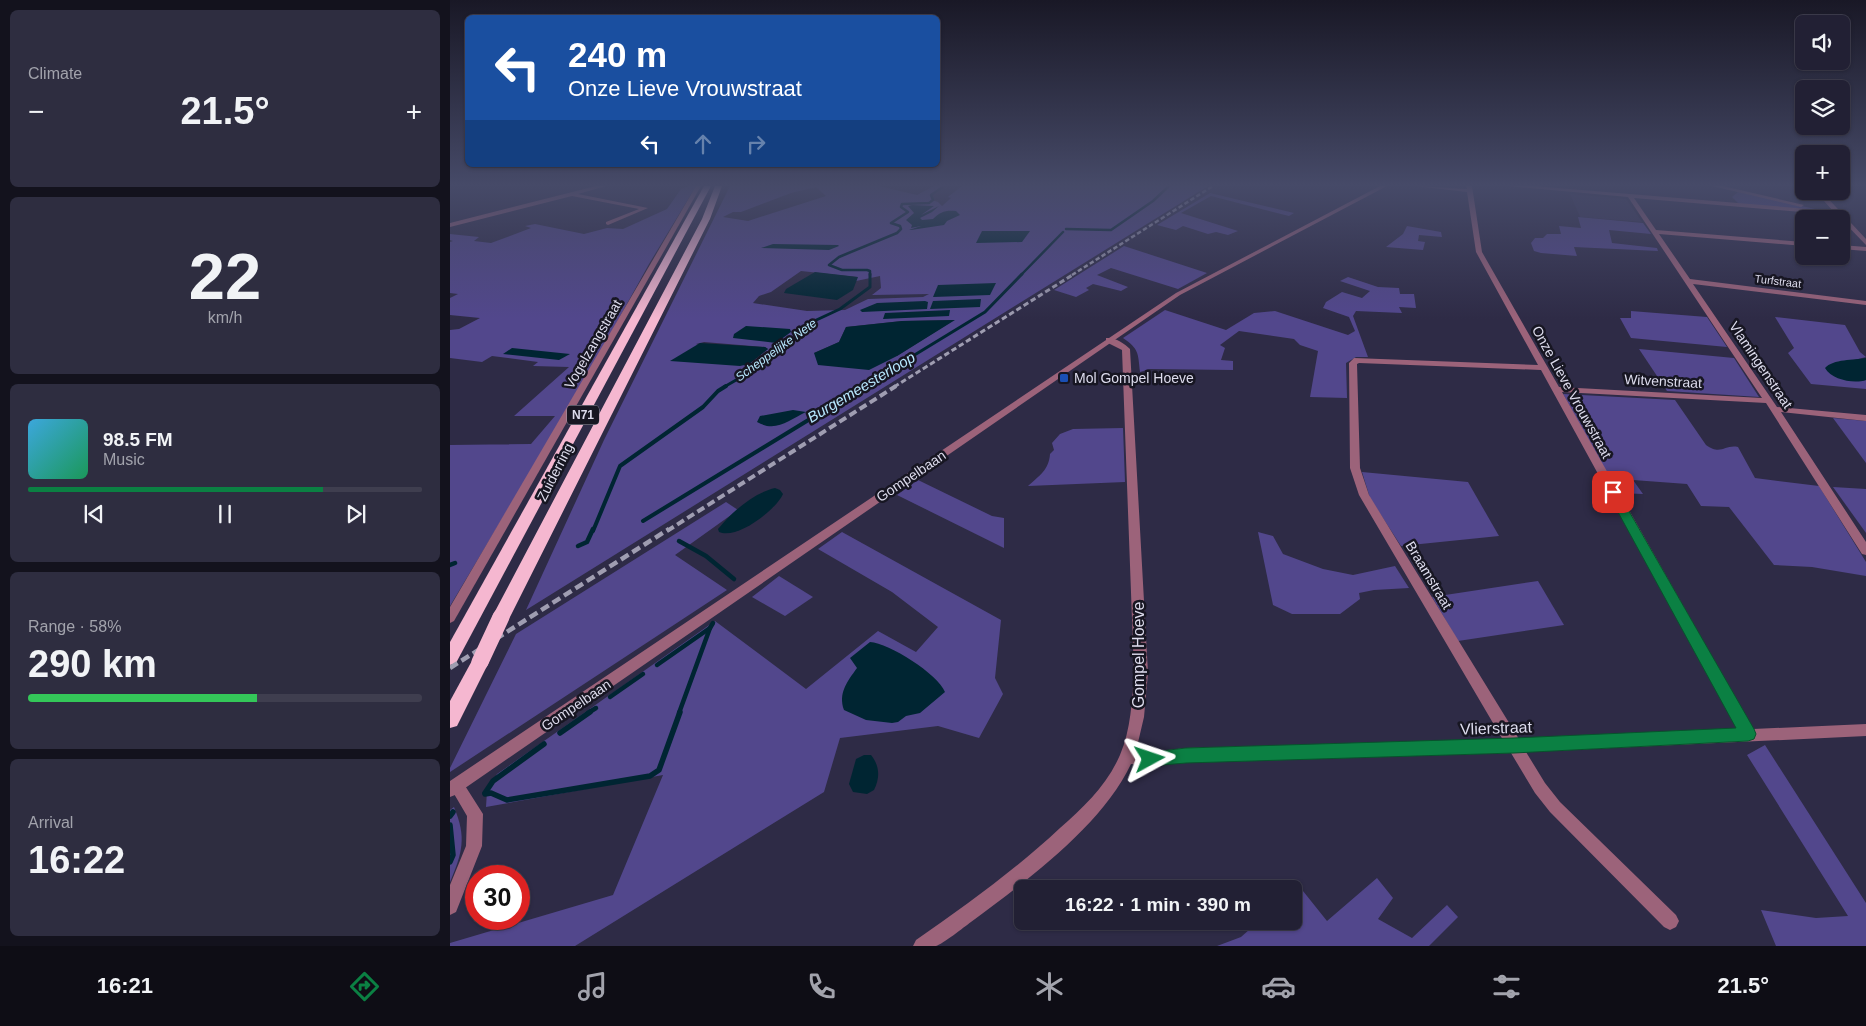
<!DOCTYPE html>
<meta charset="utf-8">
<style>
:root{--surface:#222034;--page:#2e2d40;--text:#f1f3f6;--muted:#a2a3ac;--line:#3f3e4f;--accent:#0b8043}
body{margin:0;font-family:Helvetica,sans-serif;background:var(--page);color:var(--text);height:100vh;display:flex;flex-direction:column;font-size:19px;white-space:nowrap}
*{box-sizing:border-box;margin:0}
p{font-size:16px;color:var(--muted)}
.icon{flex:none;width:28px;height:28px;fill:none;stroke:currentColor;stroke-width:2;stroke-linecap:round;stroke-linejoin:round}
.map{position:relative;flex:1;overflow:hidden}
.side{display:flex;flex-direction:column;gap:10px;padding:10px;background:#13121d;width:450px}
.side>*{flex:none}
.hud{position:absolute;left:15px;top:15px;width:475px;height:152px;border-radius:8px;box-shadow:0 1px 4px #0004,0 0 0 1px var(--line);background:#1a4fa0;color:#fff;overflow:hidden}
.controls{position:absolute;left:1345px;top:15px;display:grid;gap:10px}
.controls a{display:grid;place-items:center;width:55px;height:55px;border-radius:8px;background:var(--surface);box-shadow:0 1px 4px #0004,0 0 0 1px var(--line);font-size:25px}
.speed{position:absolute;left:15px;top:865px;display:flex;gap:10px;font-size:25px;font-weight:700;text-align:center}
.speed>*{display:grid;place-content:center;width:65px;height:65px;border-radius:50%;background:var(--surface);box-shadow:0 1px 4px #0004,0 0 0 1px var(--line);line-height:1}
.speed .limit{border:8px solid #d22;background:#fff;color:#111}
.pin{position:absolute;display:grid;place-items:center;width:42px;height:42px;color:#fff;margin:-21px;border-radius:10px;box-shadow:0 2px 8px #0006}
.me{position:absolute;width:55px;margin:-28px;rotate:85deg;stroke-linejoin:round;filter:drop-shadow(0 0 4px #0008)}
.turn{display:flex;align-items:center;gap:18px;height:105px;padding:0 20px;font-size:22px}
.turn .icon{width:65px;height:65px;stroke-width:2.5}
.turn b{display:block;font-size:35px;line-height:42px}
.lanes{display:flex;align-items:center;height:48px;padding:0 20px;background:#0003;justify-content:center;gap:25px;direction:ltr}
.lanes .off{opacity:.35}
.big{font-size:38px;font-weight:700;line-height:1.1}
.side .widget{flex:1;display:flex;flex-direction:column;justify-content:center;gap:8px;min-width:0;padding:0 18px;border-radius:8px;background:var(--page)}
.side .dial{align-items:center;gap:0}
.dial b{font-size:65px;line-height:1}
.song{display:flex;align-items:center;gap:15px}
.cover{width:60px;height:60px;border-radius:8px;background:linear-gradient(135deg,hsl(200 70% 55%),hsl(150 70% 35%))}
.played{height:5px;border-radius:2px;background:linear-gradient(90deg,var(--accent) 75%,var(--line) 75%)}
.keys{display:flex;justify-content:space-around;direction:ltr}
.heat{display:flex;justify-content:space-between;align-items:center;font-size:28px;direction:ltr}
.charge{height:8px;border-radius:4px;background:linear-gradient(90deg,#34c759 58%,var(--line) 0)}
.trip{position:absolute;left:564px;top:880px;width:288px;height:50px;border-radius:8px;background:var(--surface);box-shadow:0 1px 4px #0004,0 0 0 1px var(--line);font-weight:700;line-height:50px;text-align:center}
.tab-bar{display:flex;height:80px;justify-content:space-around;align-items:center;background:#0e0d15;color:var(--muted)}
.tab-bar .icon{width:35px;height:35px}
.tab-bar .selected{color:var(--accent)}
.tab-bar b{font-size:22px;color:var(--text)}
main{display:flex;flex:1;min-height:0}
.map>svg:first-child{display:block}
.built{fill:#383455}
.green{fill:#52478c;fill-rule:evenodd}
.water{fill:#002532}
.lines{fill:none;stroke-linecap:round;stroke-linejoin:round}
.stream-far4{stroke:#002532;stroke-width:2.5}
.stream-far3{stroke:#002532;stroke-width:3}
.stream-far2{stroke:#002532;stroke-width:4}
.stream-far1{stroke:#002532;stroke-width:4.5}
.stream{stroke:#002532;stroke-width:5.5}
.minor{fill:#9c637a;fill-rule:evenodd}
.tertiary{fill:#9c637a;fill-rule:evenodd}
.trunk{fill:#f5b7d0;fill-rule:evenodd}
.rail-far3{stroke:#9f9db1;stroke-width:2.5;stroke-dasharray:4.5 2.5;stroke-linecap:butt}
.rail-far2{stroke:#9f9db1;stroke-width:3;stroke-dasharray:5.5 3;stroke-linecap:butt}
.rail-far1{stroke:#9f9db1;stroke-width:4;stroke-dasharray:8 4;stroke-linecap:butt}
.rail{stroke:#9f9db1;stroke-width:4.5;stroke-dasharray:9 4.5;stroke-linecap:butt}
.trunk-bridge{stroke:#f5b7d0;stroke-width:17}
.route{fill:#0b8043;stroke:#07532c}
.transit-dot{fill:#1a4fb4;stroke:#171622;stroke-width:2}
.labels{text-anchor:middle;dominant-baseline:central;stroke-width:5;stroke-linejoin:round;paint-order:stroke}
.far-street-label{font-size:11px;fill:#dddced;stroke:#171622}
.far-water-label{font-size:12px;font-style:italic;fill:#b7e8fe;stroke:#171622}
.shield{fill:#171622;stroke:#a2a1b0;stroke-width:1}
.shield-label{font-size:12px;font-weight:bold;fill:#dddced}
.street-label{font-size:14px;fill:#dddced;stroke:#171622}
.poi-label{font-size:14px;fill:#dddced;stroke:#171622;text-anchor:start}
.water-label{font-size:15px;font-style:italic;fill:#b7e8fe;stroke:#171622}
.near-street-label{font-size:16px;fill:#dddced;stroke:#171622}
</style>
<main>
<section class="side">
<div class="widget"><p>Climate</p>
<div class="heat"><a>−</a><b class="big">21.5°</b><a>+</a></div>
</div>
<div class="widget dial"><b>22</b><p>km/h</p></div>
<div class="widget">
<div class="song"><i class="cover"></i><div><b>98.5 FM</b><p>Music</p></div></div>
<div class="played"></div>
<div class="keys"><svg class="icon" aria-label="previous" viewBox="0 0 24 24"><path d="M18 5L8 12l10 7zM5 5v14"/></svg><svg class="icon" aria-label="pause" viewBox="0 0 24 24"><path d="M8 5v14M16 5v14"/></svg><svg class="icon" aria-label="next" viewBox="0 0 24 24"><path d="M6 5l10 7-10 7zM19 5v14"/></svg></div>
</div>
<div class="widget"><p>Range · 58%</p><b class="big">290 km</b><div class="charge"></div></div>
<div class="widget"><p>Arrival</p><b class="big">16:22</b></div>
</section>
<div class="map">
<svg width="1416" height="946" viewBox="0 0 1416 946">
<rect width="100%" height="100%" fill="#2e2b46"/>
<polygon class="built" points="1120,194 1176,199 1192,222 1130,217"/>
<g class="green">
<polygon points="239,186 246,186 199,264 132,385 0,606 0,445 81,444 105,416 64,416 119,367 83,366 88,362 42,356 32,362 0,358 0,330 9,329 30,318 0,315 0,298 8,294 0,293 0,242 3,241 0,240 0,234 29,237 24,241 41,243 81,228 75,226 85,224 134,234 157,228 173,229 217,209 231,189"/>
<path d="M 280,186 L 429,186 L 467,195 L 484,186 L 494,186 L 482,194 L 482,200 L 488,202 L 492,206 L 501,198 L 498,197 L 499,196 L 512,186 L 758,186 L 76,610 L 154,440 ZM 366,187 L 376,196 L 298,221 L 273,217 L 283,212 L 291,212 L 341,193 ZM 351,271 L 407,277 L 406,281 L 430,276 L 431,288 L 422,295 L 479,294 L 473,297 L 418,299 L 395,310 L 357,311 L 303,303 L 309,296 L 321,292 ZM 504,320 L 447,356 L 364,353 L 389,342 L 396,327 L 452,321 ZM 254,342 L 315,347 L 318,349 L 299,364 L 246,344 Z"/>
<polygon points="1288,192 1365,209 1366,211 1289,204 1282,197"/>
<polygon points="760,193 844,213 839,216 761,196 731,213 788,231 778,235 766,232 758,234 733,226 726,230 707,225"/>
<polygon points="1128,217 1193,223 1201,234 1159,230 1162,243 1207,248 1208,251 1124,247 1127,256 1091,253 1084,251 1081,243 1085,238 1093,238 1097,234 1111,234 1109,226 1131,228"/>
<polygon points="957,226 991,232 992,237 969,235 968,241 975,242 973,250 936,247 953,234"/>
<polygon points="674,246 757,273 728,289 661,268 647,275 678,287 671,291 643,284 636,288 639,290 626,297 604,290"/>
<path d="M 898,277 L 928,287 L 949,288 L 950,294 L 964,294 L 966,308 L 949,307 L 952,313 L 906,311 L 903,316 L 918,357 L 906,357 L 896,363 L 897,398 L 860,397 L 868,351 L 850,345 L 844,339 L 789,331 L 770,345 L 775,348 L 771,360 L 783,361 L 783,370 L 700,369 L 690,372 C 688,353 689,349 673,338 L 715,310 L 776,330 L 804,313 L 825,311 L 898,335 L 905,331 L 899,317 L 873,308 L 876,302 L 892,292 L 912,298 L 920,291 L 890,281 Z"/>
<polygon points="1181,311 1257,317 1277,347 1181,338 1170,318 1181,318"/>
<polygon points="1325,317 1395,325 1410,352 1416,357 1404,360 1412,381 1416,380 1416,389 1361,384 1338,353 1344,348"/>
<polygon points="1189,349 1284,358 1309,397 1217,391"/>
<path d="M 1113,394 L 1225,400 L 1256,445 C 1271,456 1275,444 1288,447 L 1305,478 L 1369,486 L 1416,562 L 1416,576 L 1362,567 L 1324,565 L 1279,507 L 1251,506 L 1237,484 L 1183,480 L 1193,494 L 1168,493 Z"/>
<polygon points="1383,418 1416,421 1416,463"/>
<path d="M 673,428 L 675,482 L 578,486 C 589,476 599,470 600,454 L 604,450 L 602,443 L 610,434 L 623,429 Z"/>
<polygon points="912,472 1018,482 1049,536 951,546 920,498"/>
<polygon points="468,480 542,516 554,518 554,548 447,495"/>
<polygon points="1383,487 1416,489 1416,533"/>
<polygon points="276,502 288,510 225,555 277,590 0,772 0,768 66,634"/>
<polygon points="392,532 551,620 545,678 553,694 529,738 488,726 390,738 374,792 125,946 0,946 0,943 163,895 213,775 36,807 37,791 47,774 265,621 356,689 428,631 466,652 488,627 442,592 368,549"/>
<polygon points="808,532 823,536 833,554 873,569 903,575 945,566 959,588 924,590 909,593 910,599 890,614 842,614 823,605"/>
<polygon points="329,576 363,597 335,616 302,597"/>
<polygon points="1088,581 1114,625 1008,641 982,597"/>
<polygon points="1315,745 1416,903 1416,946 1326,946 1311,910 1366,918 1398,916 1297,755"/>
<path d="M 4,807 C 17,838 12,853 0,882 L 0,810 Z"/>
<polygon points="927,878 943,898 928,919 962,938 997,905 1008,917 979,946 767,946 791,937 809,921 842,921 843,891 849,886 877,921"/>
</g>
<g class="water">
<path d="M 462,205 L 484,206 L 471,215 L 489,206 L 482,212 L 470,218 L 472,220 L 483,219 C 490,212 495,210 506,211 L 510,215 L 497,221 L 494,225 L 461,230 L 459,230 L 471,226 L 461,228 L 462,225 L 456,220 L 464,213 L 458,206 Z"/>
<polygon points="532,231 580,231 572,242 526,243"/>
<polygon points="323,244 388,245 389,246 379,250 311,248"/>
<polygon points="365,272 408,277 403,290 387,300 334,293 336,289"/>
<polygon points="546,283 540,295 483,297 488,285"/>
<polygon points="531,299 530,307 480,309 483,301"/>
<polygon points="475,301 478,302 477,309 412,312 410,310 427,303"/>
<polygon points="500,310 499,316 433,319 435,313"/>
<polygon points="505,320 447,356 419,370 368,365 364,353 389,342 396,327 452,321"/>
<polygon points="296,326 340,329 341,332 326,343 283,338 284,334"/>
<polygon points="250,343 315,347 318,349 299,364 290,366 220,361"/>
<polygon points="62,348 120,354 109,360 53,354"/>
<path d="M 1416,358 L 1416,380 C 1404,384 1382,380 1375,368 C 1383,359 1404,360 1416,358 Z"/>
<path d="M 343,410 L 356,412 C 339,420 326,433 307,422 L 310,416 Z"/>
<path d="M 325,488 L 330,490 L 333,494 C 326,510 287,540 269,532 L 268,529 C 282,512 303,493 325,488 Z"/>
<path d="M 420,642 C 439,643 488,674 495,692 L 470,713 L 456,716 L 448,722 L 442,723 L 416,720 L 394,710 C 388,693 397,682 407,668 L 400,658 Z"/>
<path d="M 414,755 L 421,755 C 430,766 430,778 424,790 L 417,794 L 403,792 L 399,784 L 406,759 Z"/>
</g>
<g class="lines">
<g class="stream-far4">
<polyline points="616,229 661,230 703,201 719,186"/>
<polyline points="420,275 420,271 417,270 392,270 379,265 389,257 447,233 451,229 450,226 441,223 458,212 451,207 452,204 479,203 483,200 481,195 494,186"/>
<polyline points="571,275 613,232"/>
</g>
<g class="stream-far3">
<polyline points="274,387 300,372 346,338 360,323 390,309 420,287 420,274"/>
<polyline points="412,387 535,312 572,274"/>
</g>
<g class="stream-far2">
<polyline points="193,521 414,386"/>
<polyline points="143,531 170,466 253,407 268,391 276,386"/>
</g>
<g class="stream-far1">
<polyline points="229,541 256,556 284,579"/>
<polyline points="128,546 137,542 143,529"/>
<polyline points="0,565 5,563"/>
<polyline points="207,665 260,628 263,623"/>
<polyline points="160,697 193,674"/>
<polyline points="138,713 146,708"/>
<polyline points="229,713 260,628"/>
</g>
<g class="stream">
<polyline points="110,733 140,712"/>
<polyline points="35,793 43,781 94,744"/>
<polyline points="35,794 41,793 57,800 200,776 209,770 230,712"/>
<polyline points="0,816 3,812"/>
<polyline points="0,825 3,855 0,862"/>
</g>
<g class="minor">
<polygon points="146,186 156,186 128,194 198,208 158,225 156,224 156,222 189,209 122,196 0,227 0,223"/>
<polygon points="246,186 251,186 4,621 0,623 0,607"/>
<path d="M 965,186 L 1017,189 L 1016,186 L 1022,186 L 1032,252 L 1109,387 L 1312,398 L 1178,197 L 1058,186 L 1084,186 L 1383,211 L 1365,191 L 1371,191 L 1416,239 L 1416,245 L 1387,215 L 1184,198 L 1206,230 L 1354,242 L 1354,246 L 1209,234 L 1240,279 L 1416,301 L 1416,305 L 1243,284 L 1327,407 L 1416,415 L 1416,421 L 1331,412 L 1416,542 L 1416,555 L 1412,554 L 1316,403 L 1112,392 L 1303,729 L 1416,724 L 1416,736 L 1076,752 L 1095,783 L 1110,802 L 1226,915 L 1229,921 L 1226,927 L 1220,930 L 1214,927 L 1100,812 L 1085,793 L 1061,753 L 736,762 L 700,766 L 681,764 C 652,826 575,882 521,922 C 514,927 493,944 486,946 C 479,946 470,946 463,946 L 466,940 C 516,905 565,870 610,828 C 634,807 657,785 670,755 C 681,729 682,701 684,673 L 672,350 L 656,342 L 656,338 C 665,337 674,343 680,349 L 698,673 L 694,717 L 686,751 L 700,752 L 736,748 L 1053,740 L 909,495 L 900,468 L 899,363 L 904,358 L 1088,365 L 1026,252 L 1017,192 ZM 909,363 L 1091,370 L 1288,729 L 1069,739 L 919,495 L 910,468 L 907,364 Z"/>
<polygon points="1262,186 1273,186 1354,205 1351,207"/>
<polygon points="1391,245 1416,247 1416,251 1391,249"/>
<polygon points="7,779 12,781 33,814 32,846 6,912 0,915 0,885 16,846 17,816 0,787 2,781"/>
</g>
<polygon class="tertiary" points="930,186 937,186 730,295 5,795 0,797 0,781 726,293"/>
<g class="trunk">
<polygon points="254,186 261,186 6,663 0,665 0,642"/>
<polygon points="265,186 272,186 260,219 60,617 57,622 51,623 45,622 42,617 252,219"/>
<polygon points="30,655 36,657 39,662 7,726 0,728 0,701 24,657"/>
</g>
<polyline class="rail-far3" points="622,275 763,186"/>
<polyline class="rail-far2" points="444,387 624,274"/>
<polyline class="rail-far1" points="217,531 446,386"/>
<polyline class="rail" points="0,668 219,529"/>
<polyline class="trunk-bridge" points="30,662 51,617"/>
</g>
<linearGradient id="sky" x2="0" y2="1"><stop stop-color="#191826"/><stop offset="0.58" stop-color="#464a68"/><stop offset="1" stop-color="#464a68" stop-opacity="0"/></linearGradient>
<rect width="1416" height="319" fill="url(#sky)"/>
<polygon class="route" points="1163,489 1168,492 1304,729 1306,734 1304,739 1298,741 1064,753 736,763 700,766 694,764 692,759 694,753 736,748 1064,738 1286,728 1157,492"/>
<rect class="transit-dot" x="609" y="373" width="10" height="10" rx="2.5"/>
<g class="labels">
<g class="far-street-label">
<text transform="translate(1328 281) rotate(7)">Turfstraat</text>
</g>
<g class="far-water-label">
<text transform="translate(326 350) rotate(-36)">Scheppelijke Nete</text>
</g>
<rect class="shield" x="117" y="405.5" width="32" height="19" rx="4"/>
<g class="shield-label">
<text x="133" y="415">N71</text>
</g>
<g class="street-label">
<text transform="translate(143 344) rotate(-60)">Vogelzangstraat</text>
<text transform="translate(1311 365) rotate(56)">Vlamingenstraat</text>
<text transform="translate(1213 381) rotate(3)">Witvenstraat</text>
<text transform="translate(1122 392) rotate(61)">Onze Lieve Vrouwstraat</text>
<text transform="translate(105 472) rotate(-63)">Zuiderring</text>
<text transform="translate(461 476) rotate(-34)">Gompelbaan</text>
<text transform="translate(979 575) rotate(59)">Braamstraat</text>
<text transform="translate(126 705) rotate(-34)">Gompelbaan</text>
</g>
<g class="poi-label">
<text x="624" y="378">Mol Gompel Hoeve</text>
</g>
<g class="water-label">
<text transform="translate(411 387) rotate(-31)">Burgemeesterloop</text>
</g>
<g class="near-street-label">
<text transform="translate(688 655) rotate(-90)">Gompel Hoeve</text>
<text transform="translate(1046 728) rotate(-2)">Vlierstraat</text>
</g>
</g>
</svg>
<div class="controls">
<a><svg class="icon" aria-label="sound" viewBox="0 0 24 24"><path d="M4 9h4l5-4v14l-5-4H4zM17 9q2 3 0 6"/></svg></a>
<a><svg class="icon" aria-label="layers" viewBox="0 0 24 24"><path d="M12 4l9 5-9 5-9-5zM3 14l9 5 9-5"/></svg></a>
<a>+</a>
<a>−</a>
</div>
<div class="speed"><div class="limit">30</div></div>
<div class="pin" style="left:1163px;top:492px;background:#d93025"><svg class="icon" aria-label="arrive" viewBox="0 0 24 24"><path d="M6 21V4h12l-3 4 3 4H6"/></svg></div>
<svg class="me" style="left:700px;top:759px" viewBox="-20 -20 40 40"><path d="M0-17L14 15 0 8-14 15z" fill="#0b8043" stroke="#fff" stroke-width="4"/></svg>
<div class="trip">16:22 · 1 min · 390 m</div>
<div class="hud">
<div class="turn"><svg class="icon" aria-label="left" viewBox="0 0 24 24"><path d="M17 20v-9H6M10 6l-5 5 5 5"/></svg><div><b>240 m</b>Onze Lieve Vrouwstraat</div></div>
<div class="lanes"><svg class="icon" aria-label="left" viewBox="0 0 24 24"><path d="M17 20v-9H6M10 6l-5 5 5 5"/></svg><svg class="icon off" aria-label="ahead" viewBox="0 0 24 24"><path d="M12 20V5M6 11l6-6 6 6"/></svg><svg class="icon off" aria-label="right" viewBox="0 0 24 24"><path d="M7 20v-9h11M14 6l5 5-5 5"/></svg></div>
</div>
</div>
</main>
<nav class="tab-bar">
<b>16:21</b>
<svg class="icon selected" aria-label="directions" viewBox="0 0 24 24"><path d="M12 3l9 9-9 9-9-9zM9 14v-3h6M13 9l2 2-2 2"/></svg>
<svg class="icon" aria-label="music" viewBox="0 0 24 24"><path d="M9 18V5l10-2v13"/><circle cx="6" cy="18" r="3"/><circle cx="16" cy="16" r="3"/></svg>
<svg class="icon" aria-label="phone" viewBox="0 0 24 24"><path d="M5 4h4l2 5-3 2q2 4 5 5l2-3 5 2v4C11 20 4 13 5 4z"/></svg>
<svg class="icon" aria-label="climate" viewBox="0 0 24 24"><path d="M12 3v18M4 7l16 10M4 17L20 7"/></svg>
<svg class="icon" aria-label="car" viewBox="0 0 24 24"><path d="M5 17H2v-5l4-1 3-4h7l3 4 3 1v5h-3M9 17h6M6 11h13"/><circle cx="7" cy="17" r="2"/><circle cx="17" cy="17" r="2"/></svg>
<svg class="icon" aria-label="filters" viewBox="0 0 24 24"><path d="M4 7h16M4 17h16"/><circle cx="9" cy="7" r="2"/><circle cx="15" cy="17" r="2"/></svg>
<b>21.5°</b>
</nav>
